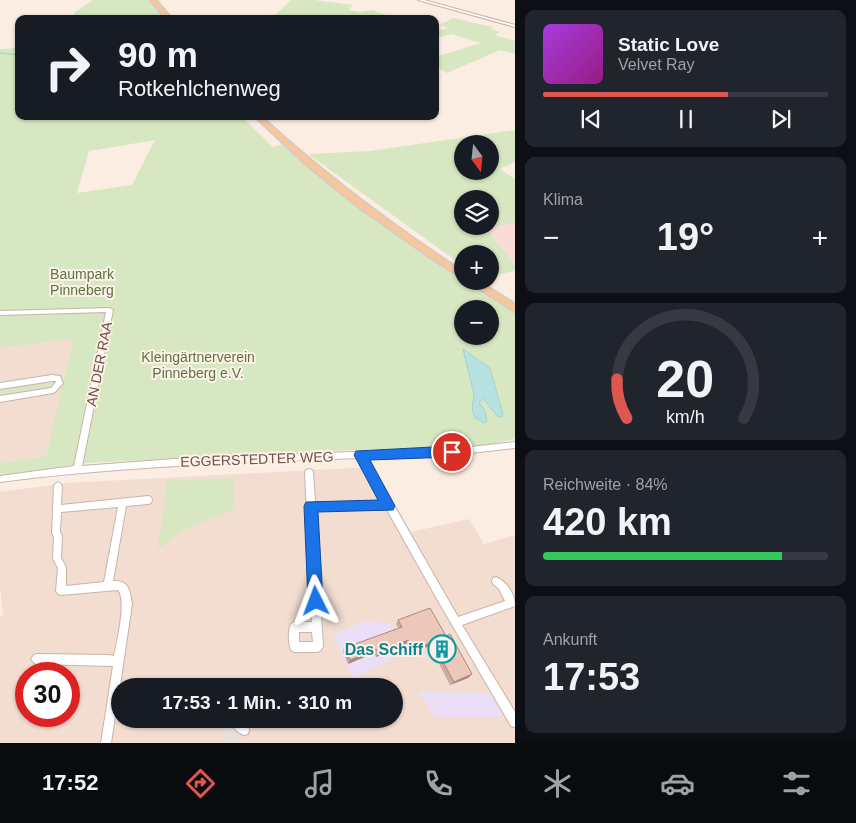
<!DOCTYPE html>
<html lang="de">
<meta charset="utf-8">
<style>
:root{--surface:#171b24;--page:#20242c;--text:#f1f3f6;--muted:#9ea1a6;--line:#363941;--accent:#de564d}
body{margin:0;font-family:Helvetica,sans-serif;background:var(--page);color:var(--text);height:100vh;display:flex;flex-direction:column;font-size:19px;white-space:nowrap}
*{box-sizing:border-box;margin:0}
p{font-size:16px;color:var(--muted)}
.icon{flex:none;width:28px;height:28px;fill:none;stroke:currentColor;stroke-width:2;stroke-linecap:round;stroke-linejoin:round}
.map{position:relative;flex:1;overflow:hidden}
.drawer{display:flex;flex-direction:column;gap:10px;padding:10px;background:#0d0f14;width:341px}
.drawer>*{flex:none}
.guide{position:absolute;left:15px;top:15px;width:424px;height:105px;border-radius:10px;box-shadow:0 1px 4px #0004;background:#171b24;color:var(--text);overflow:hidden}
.needle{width:32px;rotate:165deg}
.fabs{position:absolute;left:454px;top:135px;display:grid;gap:10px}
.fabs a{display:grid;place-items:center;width:45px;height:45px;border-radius:50%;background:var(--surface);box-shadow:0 1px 4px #0004;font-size:25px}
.speed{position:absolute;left:15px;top:662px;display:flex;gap:10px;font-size:25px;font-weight:700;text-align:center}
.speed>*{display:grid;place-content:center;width:65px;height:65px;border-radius:50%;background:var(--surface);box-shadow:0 1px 4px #0004;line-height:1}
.speed .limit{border:8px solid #d22;background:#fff;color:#111}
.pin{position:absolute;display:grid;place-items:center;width:42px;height:42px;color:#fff;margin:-21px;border:2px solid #fff;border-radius:50%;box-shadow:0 1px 5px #0007}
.me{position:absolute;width:55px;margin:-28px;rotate:357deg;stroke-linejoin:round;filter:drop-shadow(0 0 4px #0008)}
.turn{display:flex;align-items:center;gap:18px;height:105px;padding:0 20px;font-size:22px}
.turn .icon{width:65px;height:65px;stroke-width:2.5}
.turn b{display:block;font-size:35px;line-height:42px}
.big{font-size:38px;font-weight:700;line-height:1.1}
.drawer .widget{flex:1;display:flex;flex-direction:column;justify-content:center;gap:8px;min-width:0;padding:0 18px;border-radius:10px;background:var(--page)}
.drawer .dial{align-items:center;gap:0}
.dial svg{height:130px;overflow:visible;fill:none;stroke:var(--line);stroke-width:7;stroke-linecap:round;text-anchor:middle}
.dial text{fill:var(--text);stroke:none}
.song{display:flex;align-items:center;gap:15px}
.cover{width:60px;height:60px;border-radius:8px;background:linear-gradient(135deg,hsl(280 70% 55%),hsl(310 70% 35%))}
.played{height:5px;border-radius:2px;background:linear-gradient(90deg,var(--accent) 65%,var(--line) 65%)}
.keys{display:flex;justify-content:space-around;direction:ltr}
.heat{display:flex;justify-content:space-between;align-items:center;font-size:28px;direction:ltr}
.charge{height:8px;border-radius:4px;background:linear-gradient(90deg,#34c759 84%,var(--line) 0)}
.trip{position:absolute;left:111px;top:678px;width:292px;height:50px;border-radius:25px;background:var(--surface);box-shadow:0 1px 4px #0004;font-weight:700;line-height:50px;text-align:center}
.tabs{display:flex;height:80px;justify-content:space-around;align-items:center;background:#090b0e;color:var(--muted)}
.tabs .icon{width:35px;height:35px}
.tabs .active{color:var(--accent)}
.tabs b{font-size:22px;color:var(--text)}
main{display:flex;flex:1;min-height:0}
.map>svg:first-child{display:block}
.residential{fill:#f2ddd0;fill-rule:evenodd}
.commercial{fill:#fadbd6}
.industrial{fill:#eae1dd}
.education{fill:#eadff7}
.green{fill:#d6e7c1;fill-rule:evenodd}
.water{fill:#b8e2e2;stroke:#9ed4d4}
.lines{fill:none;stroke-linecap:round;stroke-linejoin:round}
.stream{stroke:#9ed4d4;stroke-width:1}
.street-casing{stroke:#cab3a9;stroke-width:2}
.primary-casing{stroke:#d4cbc9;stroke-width:3}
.street{fill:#fff;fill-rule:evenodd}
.primary{fill:#f6c79d;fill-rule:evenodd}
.wall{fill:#cdaba1}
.shaded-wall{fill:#a78b83}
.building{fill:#eec7bb;stroke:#a78b83}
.route{fill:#1a73e8;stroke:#114b97}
.labels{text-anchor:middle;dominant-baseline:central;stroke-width:4;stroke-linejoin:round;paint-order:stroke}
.park-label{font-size:14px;fill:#5a7642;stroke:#fef1e7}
.street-label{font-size:14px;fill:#70524a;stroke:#fef1e7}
.near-culture-label{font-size:16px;font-weight:bold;fill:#0d838f;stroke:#fef1e7;text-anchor:end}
</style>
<main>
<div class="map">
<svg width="515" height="743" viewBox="0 0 515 743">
<rect width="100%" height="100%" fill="#fbede2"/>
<g class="residential">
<polygon points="73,339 46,456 0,463 0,348"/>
<path d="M 373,467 L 411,532 L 469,519 L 484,544 L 515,535 L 515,743 L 0,743 L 0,617 L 3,615 L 0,586 L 0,492 L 67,483 ZM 26,674 L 69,674 L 69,716 L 26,716 ZM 120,686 L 395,686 L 395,719 L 120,719 Z"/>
</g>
<polygon class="commercial" points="515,223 515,265 486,227"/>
<polygon class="industrial" points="224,719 238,729 237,740 245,741 245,743 223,743"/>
<g class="education">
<polygon points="366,621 392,624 407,653 353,678 333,634"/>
<polygon points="418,692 490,693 501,713 500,717 435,717"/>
</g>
<g class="green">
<polygon points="93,0 149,0 163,17 72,19 75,12"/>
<polygon points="291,0 314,0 353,5 349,10 359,12 372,10 399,19 271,19"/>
<polygon points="453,18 493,27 491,29 500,32 495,35 515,41 515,54 500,50 447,73 435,66 435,57 481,43 451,34 435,39 435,28 441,30 448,28 439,25"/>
<path d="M 19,48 L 19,116 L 241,116 L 273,147 L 284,144 L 408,242 L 462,279 L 462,281 L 467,281 L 515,312 L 515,439 L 476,447 L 351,450 L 86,463 L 0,476 L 0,463 L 46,456 L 73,339 L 0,348 L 0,49 ZM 155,140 L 132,185 L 77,193 L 89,151 ZM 462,309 L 490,309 L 490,336 L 462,336 Z"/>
<path d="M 515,130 L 515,162 L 500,169 L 515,179 L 515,223 L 486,228 L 515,265 L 515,271 L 490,276 L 490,254 L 462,254 L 462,265 L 308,154 L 370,151 ZM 462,144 L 490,144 L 490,171 L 462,171 ZM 462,199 L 490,199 L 490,226 L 462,226 Z"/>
<polygon points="51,379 57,381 54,388 0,397 0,387"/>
<polygon points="234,478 233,510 185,529 158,549 167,481"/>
</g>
<polygon class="water" points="463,349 490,368 503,415 502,417 497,416 483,398 479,403 484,409 487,421 484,423 475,418 472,409 474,394"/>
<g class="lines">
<polyline class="stream" points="0,53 19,55"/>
<g class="street-casing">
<g id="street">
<polygon points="418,0 424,0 515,25 515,27"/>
<path d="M 110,308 L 113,310 L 82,466 L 187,458 L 462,448 L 515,442 L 515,448 L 462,454 L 367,458 L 458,617 L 505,601 L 499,589 L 493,584 L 492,581 L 493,578 L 496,577 C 507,582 515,594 515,606 L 462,625 L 515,712 L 515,727 L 511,726 L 437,599 L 387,510 L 315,510 L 323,647 L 321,650 L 318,652 L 294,652 L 291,650 C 288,643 288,631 291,624 L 294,622 L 312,622 L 305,472 L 306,470 L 309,469 L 312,470 L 313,472 L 315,502 L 383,502 L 359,458 C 238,463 120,466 0,482 L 0,476 L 74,466 L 106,312 L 0,315 L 0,311 ZM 299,632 L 312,632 L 313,642 L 299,642 Z"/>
<polygon points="52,375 60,376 63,383 55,392 53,393 0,402 0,396 51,388 56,382 56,381 52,381 0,389 0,383"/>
<path d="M 58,482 L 61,484 L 62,486 L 61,505 L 148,496 L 151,497 L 152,500 L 151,503 L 148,504 L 126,506 L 113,581 C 129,580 130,591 132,604 L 117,706 L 120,706 L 120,716 L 115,716 L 111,743 L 101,743 L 113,666 L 36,664 L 33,662 L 31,659 L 33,656 L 36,654 L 109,655 L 114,656 C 117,642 127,600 118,590 L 61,595 L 58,594 L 56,591 L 58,568 L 53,559 L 54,537 L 52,533 L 54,486 L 55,484 ZM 118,507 L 104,582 L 66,586 L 66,567 L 61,558 L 62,536 L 60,532 L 61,512 Z"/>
<path d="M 228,719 L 240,719 L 248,726 L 249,730 L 248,734 L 244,735 C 238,733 230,725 228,719 Z"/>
</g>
</g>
<g class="primary-casing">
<g id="primary">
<polygon points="150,0 156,0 172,19 166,19"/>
<path d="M 254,116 L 261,116 C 324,174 391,224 462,271 L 462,278 L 432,259 L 353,203 L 303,162 Z"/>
<polygon points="467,281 479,281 515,304 515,312"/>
</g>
</g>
<use href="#street" class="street"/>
<use href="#primary" class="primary"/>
</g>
<polygon class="wall" points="398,620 446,636 472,674 468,678 450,685 430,646 411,653 406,644 376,657 374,653 348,664 343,652 344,648 399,629 396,624"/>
<g class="shaded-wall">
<polygon points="408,640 406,644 376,657 378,653"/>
<polygon points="432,642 430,646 411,653 413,650"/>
<polygon points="376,649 374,653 348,664 350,660"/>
<polygon points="472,674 468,678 450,685 454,682"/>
</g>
<polygon class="building" points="430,608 446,636 450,634 472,674 454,682 432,642 413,650 408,640 378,653 376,649 350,660 344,648 402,627 398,620"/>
<polygon class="route" points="452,446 458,452 452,457 370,460 395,506 393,510 318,512 323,601 321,606 316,608 311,606 308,601 304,506 306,502 378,500 354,455 356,451"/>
<defs>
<g id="building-ring" transform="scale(1.4375)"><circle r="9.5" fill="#fef1e7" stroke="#0f9aa8" stroke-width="1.5"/><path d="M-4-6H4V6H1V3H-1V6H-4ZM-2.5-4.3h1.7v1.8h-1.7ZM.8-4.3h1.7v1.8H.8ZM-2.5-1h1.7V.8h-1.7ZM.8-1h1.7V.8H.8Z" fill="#0f9aa8"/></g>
</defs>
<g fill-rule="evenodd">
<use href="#building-ring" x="442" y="649"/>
</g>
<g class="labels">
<g class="park-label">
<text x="82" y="274">Baumpark<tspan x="82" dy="16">Pinneberg</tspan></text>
<text x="198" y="357">Kleingärtnerverein<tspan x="198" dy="16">Pinneberg e.V.</tspan></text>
</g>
<g class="street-label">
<text transform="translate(99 364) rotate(-79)">AN DER RAA</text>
<text transform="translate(257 459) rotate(-2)">EGGERSTEDTER WEG</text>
</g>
<g class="near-culture-label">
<text x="423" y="649">Das Schiff</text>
</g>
</g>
</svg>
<div class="fabs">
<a><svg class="needle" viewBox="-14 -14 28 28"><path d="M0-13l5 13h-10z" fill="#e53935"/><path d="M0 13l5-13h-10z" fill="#9ea1a6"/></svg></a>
<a><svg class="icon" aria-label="layers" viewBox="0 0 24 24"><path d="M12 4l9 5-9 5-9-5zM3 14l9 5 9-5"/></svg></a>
<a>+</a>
<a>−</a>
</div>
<div class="speed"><div class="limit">30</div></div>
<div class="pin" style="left:452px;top:452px;background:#d93025"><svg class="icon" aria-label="arrive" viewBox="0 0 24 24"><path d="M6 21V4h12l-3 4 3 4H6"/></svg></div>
<svg class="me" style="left:316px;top:601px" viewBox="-20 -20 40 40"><path d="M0-17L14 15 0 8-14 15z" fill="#1a73e8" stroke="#fff" stroke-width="4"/></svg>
<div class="trip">17:53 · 1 Min. · 310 m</div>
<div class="guide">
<div class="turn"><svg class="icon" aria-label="right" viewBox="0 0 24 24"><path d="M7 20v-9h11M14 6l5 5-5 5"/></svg><div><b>90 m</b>Rotkehlchenweg</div></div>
</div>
</div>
<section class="drawer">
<div class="widget">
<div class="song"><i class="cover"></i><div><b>Static Love</b><p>Velvet Ray</p></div></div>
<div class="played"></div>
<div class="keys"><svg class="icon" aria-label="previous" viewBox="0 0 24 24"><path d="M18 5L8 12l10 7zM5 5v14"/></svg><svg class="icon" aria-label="pause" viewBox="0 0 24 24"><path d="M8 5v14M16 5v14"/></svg><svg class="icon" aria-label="next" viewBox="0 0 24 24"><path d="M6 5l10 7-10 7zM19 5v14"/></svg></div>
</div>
<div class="widget"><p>Klima</p>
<div class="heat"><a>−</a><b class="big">19°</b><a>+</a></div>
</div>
<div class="widget dial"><svg viewBox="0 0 100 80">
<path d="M14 69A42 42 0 1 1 86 69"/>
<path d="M14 69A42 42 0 0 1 8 45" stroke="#de564d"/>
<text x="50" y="56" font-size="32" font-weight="700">20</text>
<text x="50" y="72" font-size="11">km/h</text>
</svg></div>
<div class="widget"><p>Reichweite · 84%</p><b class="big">420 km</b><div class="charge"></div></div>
<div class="widget"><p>Ankunft</p><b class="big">17:53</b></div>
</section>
</main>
<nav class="tabs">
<b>17:52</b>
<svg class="icon active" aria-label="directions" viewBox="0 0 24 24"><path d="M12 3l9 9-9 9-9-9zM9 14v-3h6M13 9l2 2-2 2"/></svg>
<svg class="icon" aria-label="music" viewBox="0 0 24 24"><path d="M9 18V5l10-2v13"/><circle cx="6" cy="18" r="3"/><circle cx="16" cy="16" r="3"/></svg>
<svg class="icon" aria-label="phone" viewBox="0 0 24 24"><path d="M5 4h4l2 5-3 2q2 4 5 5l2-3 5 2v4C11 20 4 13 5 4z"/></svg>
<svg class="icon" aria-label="climate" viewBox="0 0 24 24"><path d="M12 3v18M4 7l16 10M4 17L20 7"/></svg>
<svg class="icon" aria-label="car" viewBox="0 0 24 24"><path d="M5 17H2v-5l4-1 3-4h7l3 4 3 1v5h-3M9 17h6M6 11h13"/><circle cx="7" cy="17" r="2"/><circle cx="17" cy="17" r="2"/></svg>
<svg class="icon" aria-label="filters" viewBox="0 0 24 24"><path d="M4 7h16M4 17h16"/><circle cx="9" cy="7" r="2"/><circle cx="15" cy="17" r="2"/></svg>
</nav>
